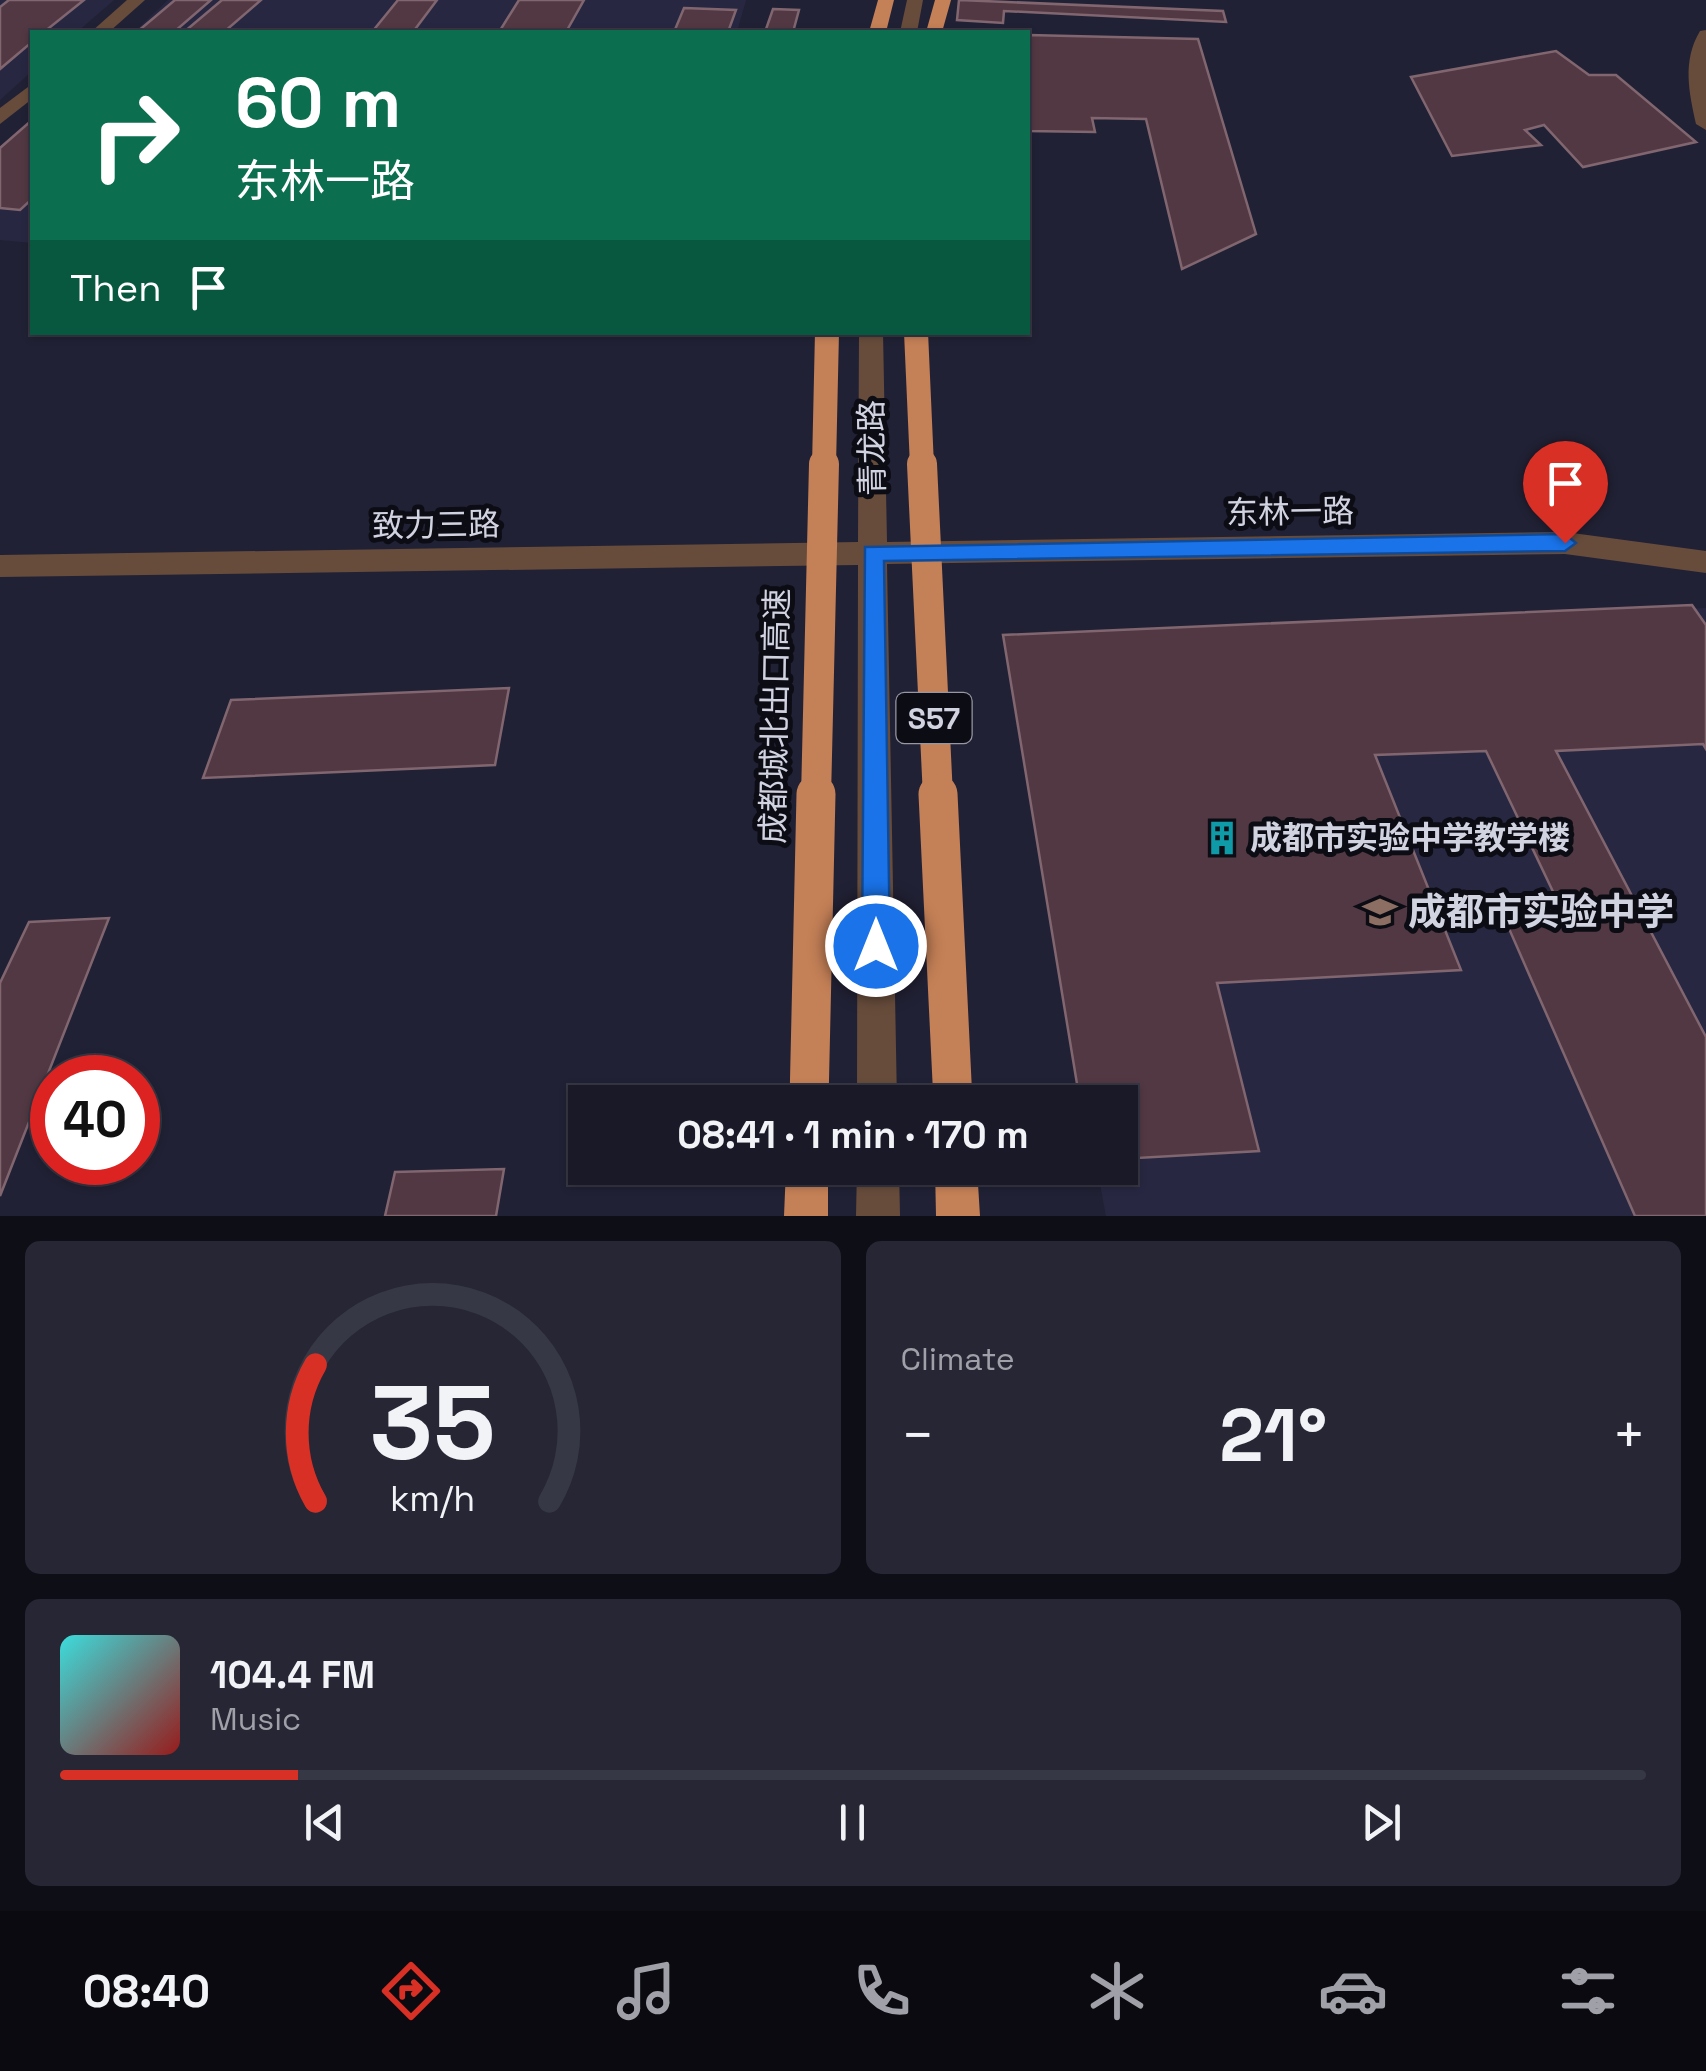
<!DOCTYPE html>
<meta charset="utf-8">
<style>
:root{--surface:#191928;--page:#262634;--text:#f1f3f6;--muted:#9fa0a8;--line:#373845;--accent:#d93025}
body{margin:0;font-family:"Space Grotesk","Noto Sans SC",sans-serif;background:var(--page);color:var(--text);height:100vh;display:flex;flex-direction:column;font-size:38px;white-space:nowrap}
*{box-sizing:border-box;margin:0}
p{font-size:32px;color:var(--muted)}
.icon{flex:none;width:55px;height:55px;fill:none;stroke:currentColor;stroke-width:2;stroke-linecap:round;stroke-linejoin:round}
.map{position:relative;height:1216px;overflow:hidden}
.details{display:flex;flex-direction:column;gap:25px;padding:25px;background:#0e0e16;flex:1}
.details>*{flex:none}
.hud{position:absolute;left:30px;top:30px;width:1000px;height:305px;border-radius:0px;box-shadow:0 2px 8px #0004,0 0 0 2px var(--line);background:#0b6e4f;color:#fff;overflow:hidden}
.speed{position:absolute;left:30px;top:1055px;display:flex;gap:20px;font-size:50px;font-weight:700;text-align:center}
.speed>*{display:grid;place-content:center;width:130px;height:130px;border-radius:50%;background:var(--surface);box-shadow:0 2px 8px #0004,0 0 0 2px var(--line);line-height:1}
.speed .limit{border:15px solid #d22;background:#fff;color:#111}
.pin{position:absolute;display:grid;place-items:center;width:85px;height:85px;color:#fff;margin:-102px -42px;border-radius:50% 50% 50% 0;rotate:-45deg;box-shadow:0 0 10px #0007}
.pin .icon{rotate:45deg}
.me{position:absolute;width:110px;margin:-55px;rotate:0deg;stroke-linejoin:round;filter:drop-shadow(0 0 8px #0008)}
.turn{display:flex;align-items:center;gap:35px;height:210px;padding:0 40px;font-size:45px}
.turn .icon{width:130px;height:130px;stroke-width:2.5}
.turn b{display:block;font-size:70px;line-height:85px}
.then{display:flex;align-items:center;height:95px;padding:0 40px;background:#0003;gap:20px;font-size:38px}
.big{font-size:75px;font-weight:700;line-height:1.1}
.details .card{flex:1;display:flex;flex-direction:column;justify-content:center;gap:15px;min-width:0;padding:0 35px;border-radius:15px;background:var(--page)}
.details .dial{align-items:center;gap:0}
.dial svg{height:260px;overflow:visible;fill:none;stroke:var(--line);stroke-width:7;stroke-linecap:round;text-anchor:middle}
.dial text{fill:var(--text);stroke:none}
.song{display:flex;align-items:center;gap:30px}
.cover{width:120px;height:120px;border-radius:15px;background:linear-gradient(135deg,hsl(180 70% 55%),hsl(0 70% 35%))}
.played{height:10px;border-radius:5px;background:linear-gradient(90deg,var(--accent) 15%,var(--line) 15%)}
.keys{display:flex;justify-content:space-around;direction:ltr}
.heat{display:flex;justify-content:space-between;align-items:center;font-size:55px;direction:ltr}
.details .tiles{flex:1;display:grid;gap:25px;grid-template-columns:1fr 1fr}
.card:last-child{grid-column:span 2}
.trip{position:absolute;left:568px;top:1085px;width:570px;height:100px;border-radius:0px;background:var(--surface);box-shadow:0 2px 8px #0004,0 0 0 2px var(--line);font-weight:700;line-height:100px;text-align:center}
.dock{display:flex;height:160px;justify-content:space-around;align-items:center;background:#0a0a10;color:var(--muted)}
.dock .icon{width:70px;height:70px}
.dock .current{color:var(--accent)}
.dock b{font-size:45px;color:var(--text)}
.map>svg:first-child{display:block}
.built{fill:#272742}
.building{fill:#513842;stroke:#816670;stroke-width:2.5}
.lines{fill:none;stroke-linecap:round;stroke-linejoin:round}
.minor{fill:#674c3b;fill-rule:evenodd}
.highway{fill:#c48057;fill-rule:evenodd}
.highway-bridge-far2{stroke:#c48057;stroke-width:24}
.highway-bridge-far1{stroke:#c48057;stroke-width:30}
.highway-bridge{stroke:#c48057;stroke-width:39}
.route{fill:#1a73e8;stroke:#114b97;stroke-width:2.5}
.labels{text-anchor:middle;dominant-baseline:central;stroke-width:10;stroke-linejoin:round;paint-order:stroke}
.shield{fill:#0c0c15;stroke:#9797a4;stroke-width:2.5}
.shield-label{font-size:30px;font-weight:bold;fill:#d2d3e1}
.street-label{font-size:32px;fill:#d2d3e1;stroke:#0c0c15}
.poi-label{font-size:32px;font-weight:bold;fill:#d2d3e1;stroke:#0c0c15;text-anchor:start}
.near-poi-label{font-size:38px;font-weight:bold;fill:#d2d3e1;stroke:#0c0c15;text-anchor:start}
</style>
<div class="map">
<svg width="1706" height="1216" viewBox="0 0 1706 1216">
<rect width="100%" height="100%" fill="#212135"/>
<g class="built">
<polygon points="0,0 114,0 77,32 32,32 32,71 0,100"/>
<polygon points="168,0 746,0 737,32 134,32"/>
<polygon points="32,130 32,243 0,240 0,161"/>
<polygon points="1706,608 1706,1216 1106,1216 1097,1168 1120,1168 1120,1102 1086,1102 1022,722 1086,633"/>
</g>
<g class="building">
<polygon points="9,0 84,0 44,32 32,32 32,42 0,69 0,7"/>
<polygon points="175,0 211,0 174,32 137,32"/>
<polygon points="222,0 261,0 224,32 184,32"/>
<polygon points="398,0 437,0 413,32 372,32"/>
<polygon points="519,0 584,0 566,32 499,32"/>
<polygon points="959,0 1223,11 1226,22 1004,11 1003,23 957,20"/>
<polygon points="684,8 736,10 728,32 674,32"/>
<polygon points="773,9 799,10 793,32 765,32"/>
<polygon points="1028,35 1198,39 1256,234 1182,269 1146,119 1092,118 1095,132 1028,131"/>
<polygon points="1556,51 1589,75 1616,75 1696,142 1583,167 1544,125 1525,130 1541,145 1452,156 1411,77"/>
<polygon points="32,120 32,199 20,210 0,208 0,148"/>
<polygon points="1692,605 1706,625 1706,749 1703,744 1556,751 1706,1037 1706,1216 1635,1216 1507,924 1567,921 1486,751 1375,755 1461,970 1217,983 1259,1151 1120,1159 1120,1102 1080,1102 1003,635"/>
<polygon points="509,688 495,765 203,778 231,700"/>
<polygon points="109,918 0,1196 0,983 29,922"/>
<polygon points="504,1169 496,1216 385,1216 395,1172"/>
</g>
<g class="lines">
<g class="minor">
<polygon points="127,0 145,0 109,32 91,32"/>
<polygon points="907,0 923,0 917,32 900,32"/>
<path d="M 1706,30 L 1706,130 L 1696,124 C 1689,92 1682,61 1700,31 Z"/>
<polygon points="32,84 32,99 0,124 0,108"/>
<polygon points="859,332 883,332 887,542 1565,532 1706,551 1706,573 1565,554 887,564 897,1102 857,1102 858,565 0,577 0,555 858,542"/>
<polygon points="857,1168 899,1168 900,1216 856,1216"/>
</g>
<g class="highway">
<polygon points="878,0 894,0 886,32 869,32"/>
<polygon points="935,0 951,0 942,32 926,32"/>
<polygon points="786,1168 828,1168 828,1216 784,1216"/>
<polygon points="935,1168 977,1168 980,1216 936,1216"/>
</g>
<g class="highway-bridge-far2">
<polyline points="916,332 922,466"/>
<polyline points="824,466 827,332"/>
</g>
<g class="highway-bridge-far1">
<polyline points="922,464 938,797"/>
<polyline points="816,797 824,464"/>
</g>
<g class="highway-bridge">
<polyline points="938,794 953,1102"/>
<polyline points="809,1102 816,794"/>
</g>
</g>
<polygon class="route" points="1565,534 1576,543 1565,551 884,561 890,946 886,956 876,960 866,956 862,946 865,547"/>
<defs>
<g id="building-bare" transform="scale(2.7)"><path d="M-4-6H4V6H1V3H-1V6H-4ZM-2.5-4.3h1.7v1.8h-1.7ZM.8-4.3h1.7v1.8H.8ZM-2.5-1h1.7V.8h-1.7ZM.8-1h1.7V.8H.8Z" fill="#0f9aa8" stroke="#0c0c15" stroke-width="2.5" paint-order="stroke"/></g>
<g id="school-bare" transform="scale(2.7)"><path d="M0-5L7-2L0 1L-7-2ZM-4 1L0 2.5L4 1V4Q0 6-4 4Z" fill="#8d6e63" stroke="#0c0c15" stroke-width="2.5" paint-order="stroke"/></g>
</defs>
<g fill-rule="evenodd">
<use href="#building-bare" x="1222" y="838"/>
<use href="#school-bare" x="1380" y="912"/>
</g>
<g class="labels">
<rect class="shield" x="896.5" y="693" width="75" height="50" rx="8"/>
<g class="shield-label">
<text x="934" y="718">S57</text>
</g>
<g class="street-label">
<text transform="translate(872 448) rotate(-91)">青龙路</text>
<text transform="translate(1290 512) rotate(-1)">东林一路</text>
<text transform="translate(436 525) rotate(-1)">致力三路</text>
<text transform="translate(775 716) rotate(-89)">成都城北出口高速</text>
</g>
<g class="poi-label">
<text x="1250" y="838">成都市实验中学教学楼</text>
</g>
<g class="near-poi-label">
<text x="1408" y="912">成都市实验中学</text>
</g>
</g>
</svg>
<div class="speed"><div class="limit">40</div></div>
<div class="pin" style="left:1565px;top:543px;background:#d93025"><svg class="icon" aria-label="arrive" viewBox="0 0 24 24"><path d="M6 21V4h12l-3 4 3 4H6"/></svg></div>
<svg class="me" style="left:876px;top:946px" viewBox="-20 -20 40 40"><circle r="17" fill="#1a73e8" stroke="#fff" stroke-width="3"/><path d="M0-11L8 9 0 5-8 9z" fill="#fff"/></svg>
<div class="trip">08:41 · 1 min · 170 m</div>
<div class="hud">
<div class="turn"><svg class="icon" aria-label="right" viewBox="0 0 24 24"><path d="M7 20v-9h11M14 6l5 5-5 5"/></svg><div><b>60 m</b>东林一路</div></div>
<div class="then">Then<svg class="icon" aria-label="arrive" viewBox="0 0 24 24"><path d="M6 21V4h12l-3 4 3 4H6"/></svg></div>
</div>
</div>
<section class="details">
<div class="tiles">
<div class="card dial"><svg viewBox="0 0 100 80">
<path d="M14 69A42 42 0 1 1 86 69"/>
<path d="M14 69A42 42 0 0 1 14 27" stroke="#d93025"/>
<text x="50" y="56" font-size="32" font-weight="700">35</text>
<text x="50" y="72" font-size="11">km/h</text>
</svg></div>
<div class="card"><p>Climate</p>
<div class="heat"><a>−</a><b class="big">21°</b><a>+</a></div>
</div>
<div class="card">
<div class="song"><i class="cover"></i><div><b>104.4 FM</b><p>Music</p></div></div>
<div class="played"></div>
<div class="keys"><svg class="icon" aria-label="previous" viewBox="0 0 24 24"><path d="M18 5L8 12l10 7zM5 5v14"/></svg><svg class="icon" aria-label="pause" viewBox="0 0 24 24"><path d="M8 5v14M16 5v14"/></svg><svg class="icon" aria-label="next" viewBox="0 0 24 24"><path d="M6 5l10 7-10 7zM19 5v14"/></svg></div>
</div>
</div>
</section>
<nav class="dock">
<b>08:40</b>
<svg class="icon current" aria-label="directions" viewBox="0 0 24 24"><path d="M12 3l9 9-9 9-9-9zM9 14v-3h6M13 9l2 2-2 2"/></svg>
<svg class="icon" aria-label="music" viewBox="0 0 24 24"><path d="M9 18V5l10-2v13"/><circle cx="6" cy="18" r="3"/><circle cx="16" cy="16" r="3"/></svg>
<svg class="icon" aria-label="phone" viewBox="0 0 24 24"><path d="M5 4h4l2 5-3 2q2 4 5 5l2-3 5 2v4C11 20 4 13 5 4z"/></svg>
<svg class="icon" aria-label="climate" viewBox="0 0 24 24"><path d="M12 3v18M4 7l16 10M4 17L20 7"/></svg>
<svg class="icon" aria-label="car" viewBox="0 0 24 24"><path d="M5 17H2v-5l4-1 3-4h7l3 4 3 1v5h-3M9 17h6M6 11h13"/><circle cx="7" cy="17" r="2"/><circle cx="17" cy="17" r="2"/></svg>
<svg class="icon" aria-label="filters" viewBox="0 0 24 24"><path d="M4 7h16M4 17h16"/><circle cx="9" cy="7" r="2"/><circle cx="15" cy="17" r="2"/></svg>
</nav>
